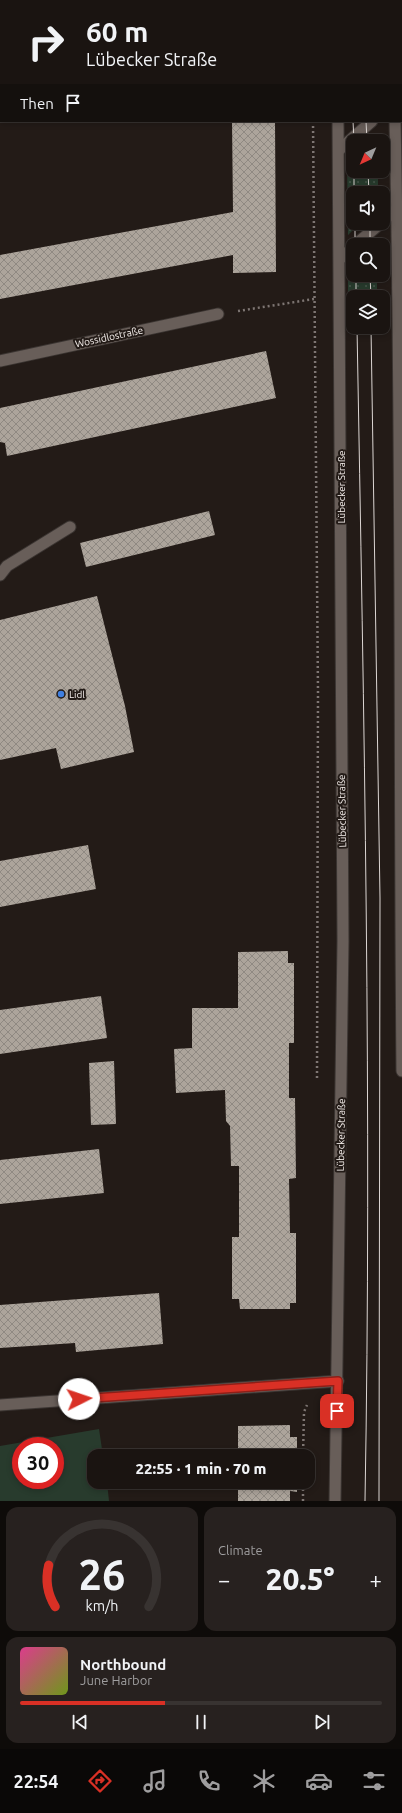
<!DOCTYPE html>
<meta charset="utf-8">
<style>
:root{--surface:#1a1411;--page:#27211f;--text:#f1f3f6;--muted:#9f9e9f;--line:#383331;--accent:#d93025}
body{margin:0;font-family:Ubuntu,sans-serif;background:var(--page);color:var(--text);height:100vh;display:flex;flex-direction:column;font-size:15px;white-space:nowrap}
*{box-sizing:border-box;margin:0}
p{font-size:13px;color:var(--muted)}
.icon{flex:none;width:22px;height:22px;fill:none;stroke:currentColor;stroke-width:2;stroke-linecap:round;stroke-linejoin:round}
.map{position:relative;height:1501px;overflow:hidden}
.sheet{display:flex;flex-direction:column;gap:6px;padding:6px;background:#0e0b09;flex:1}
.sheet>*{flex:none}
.top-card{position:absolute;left:0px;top:0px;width:402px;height:122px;box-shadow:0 2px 6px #0003,0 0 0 1px var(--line);background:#1a1411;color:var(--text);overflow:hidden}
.needle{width:26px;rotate:224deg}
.controls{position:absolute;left:346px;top:134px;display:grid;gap:8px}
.controls a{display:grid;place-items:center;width:44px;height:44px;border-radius:8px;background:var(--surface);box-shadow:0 2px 6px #0003,0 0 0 1px var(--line);font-size:20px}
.speed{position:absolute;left:12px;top:1437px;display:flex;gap:8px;font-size:20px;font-weight:700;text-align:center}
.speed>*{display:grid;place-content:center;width:52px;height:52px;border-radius:50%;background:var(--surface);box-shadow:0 2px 6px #0003,0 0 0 1px var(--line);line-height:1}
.speed .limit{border:6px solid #d22;background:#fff;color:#111}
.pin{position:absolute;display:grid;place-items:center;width:34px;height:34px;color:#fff;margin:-17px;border-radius:8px;box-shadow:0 2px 6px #0006}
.me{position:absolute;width:44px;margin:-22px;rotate:86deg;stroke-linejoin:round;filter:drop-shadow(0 0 3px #0008)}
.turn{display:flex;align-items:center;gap:14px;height:84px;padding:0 20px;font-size:18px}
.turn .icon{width:52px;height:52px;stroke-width:2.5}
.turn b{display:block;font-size:28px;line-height:34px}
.then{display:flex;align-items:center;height:38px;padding:0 20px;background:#0003;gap:8px;font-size:15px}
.big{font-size:30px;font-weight:800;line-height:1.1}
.sheet .widget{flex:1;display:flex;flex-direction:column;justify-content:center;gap:6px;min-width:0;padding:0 14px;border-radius:12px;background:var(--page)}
.sheet .dial{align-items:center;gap:0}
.dial svg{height:104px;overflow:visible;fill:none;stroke:var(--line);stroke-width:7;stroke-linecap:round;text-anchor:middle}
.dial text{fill:var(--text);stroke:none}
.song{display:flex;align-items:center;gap:12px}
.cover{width:48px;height:48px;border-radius:6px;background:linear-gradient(135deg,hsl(330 70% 55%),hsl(80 70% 35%))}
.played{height:4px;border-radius:2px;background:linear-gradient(90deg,var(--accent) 40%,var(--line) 40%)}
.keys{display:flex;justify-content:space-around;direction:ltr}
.heat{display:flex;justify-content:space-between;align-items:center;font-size:22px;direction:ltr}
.sheet .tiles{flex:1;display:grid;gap:6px;grid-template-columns:1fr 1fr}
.widget:last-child{grid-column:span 2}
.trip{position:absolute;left:87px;top:1449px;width:228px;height:40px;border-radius:12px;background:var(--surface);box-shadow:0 2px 6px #0003,0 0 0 1px var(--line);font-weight:800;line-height:40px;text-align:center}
.tab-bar{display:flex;height:64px;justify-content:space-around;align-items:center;background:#0a0807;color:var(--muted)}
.tab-bar .icon{width:28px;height:28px}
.tab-bar .active{color:var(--accent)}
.tab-bar b{font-size:18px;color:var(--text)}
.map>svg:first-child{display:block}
.grass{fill:url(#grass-dots)}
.green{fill:#283b2d;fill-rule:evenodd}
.building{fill:url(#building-cross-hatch)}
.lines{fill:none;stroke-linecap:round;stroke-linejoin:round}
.service-casing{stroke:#3b3532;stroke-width:13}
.minor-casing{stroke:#3b3532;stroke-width:13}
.tertiary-casing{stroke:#3b3532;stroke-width:13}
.path{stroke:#7e7673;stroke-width:2.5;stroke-dasharray:2 3;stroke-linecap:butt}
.service{stroke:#685e59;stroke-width:11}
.minor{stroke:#685e59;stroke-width:11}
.tertiary{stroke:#685e59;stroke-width:11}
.tram{stroke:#dcd6d3;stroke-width:1}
.route-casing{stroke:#8d1f18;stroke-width:10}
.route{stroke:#d93025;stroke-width:7}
.shop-dot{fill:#3f7fe0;stroke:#231b17;stroke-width:1.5}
.labels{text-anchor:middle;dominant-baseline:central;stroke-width:4;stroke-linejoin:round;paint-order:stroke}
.street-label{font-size:10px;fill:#f8f2ef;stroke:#231b17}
.poi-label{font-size:10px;fill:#f8f2ef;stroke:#231b17;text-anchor:start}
</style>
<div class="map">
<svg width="402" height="1501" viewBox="0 0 402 1501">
<defs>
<pattern id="grass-dots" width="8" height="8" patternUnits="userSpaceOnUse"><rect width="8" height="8" fill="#283b2d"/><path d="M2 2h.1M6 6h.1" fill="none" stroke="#48584c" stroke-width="1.8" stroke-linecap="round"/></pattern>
<pattern id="building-cross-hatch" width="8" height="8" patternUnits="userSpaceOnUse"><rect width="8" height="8" fill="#aca49b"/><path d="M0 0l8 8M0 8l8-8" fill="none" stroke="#8f8982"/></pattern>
</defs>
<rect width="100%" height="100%" fill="#231b17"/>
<g class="grass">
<polygon points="353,152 353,171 378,171 378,193 353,193 353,223 360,223 348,235 347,158"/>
<polygon points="353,263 353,275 377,275 377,297 353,297 353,327 376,327 376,330 348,330 348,268"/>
</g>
<path class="green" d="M 99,1429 L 103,1456 L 94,1456 L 94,1482 L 107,1482 L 109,1501 L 0,1501 L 0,1446 ZM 21,1446 L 55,1446 L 55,1480 L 21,1480 Z"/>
<g class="building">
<polygon points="232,121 275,121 276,272 233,273 233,255 0,299 0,255 233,212"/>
<polygon points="266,351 276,398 7,456 5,443 0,442 0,408"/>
<polygon points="209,511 215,535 86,567 80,543"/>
<polygon points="97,596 125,706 134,752 61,769 56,748 0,760 0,620"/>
<polygon points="88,845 96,889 0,907 0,861"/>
<polygon points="288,951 288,963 294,963 294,1043 289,1043 289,1098 295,1098 296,1178 289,1179 290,1233 296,1233 296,1303 290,1303 290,1309 240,1309 239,1299 232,1299 232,1237 239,1237 239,1166 231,1166 230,1126 226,1121 225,1090 176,1093 174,1049 192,1048 192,1008 238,1008 238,952"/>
<polygon points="101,996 107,1038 0,1054 0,1010"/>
<polygon points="114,1061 116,1124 91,1125 89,1063"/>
<polygon points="99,1149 104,1193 0,1204 0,1160"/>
<polygon points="159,1293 163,1344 76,1352 75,1343 0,1348 0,1305"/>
<polygon points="290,1425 290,1437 297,1437 297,1456 238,1456 238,1426"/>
<polygon points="238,1482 297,1482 297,1492 290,1491 290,1501 238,1501"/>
</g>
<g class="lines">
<g class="service-casing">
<g id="service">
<polyline points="13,0 13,1"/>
<polyline points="401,32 402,32"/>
<polyline points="339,150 372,121"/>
<polyline points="383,221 397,209"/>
<polyline points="355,245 381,223"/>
<polyline points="340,259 353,247"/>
<polyline points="0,575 7,566 70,527"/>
</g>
</g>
<g class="minor-casing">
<g id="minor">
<polyline points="0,361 218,314"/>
<polyline points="0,1405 338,1381"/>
</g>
</g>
<g class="tertiary-casing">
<g id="tertiary">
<polyline points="334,0 334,1"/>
<polyline points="394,1 394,0"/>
<path d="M 395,121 C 402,438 399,754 402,1071"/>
<polyline points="335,1501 343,941 338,121"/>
</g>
</g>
<g class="path">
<polyline points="313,121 318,693 317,1080"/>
<polyline points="238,311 314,299"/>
<polyline points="303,1456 304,1412 307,1405"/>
<polyline points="303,1501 303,1482"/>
</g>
<use href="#service" class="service"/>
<use href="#minor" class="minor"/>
<use href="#tertiary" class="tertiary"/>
<g class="tram">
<polyline points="347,0 347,1"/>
<polyline points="360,0 360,1"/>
<polyline points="353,121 354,141"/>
<polyline points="366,121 367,141"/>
<polyline points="354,171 354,193"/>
<polyline points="368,171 369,193"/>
<polyline points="355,223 355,245"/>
<polyline points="370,223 370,245"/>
<polyline points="356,275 356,297"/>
<polyline points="370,275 371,297"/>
<path d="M 357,327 C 364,718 372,1110 365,1501"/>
<polyline points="371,327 380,898 379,1501"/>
</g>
</g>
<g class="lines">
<g class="route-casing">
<polyline id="route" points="79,1399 338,1381 337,1411"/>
</g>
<use href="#route" class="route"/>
</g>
<circle class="shop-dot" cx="61" cy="694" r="4"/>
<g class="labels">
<g class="street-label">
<text transform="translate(109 337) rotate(-12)">Wossidlostraße</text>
<text transform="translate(341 487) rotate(-90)">Lübecker Straße</text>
<text transform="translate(342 811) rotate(-91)">Lübecker Straße</text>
<text transform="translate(341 1135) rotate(-89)">Lübecker Straße</text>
</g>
<g class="poi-label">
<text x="69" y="694">Lidl</text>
</g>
</g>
</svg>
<div class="controls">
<a><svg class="needle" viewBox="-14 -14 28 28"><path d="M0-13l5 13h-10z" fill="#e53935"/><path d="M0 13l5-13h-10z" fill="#9f9e9f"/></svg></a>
<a><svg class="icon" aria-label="sound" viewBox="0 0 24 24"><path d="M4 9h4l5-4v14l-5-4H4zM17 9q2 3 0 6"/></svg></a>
<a><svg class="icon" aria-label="search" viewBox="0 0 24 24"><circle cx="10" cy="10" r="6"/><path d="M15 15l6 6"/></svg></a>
<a><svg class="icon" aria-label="layers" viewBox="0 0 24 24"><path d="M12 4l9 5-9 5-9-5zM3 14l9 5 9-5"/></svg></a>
</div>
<div class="speed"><div class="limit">30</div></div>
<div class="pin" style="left:337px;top:1411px;background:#d93025"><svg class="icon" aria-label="arrive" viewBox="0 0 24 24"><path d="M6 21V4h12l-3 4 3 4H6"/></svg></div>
<svg class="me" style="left:79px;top:1399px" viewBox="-20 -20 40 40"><circle r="19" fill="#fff"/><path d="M0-13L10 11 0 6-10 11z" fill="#d93025"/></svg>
<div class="trip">22:55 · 1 min · 70 m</div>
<div class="top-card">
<div class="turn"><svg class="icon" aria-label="right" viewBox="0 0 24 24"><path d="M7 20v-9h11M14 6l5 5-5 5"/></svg><div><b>60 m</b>Lübecker Straße</div></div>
<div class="then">Then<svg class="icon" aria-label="arrive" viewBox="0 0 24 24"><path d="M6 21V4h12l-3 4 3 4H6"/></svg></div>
</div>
</div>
<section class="sheet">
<div class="tiles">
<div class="widget dial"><svg viewBox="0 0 100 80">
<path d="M14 69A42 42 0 1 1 86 69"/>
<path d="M14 69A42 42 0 0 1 9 37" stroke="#d93025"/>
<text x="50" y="56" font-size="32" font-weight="700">26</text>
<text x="50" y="72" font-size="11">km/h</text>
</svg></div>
<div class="widget"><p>Climate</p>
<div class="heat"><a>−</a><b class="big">20.5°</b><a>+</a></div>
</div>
<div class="widget">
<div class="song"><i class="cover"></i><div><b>Northbound</b><p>June Harbor</p></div></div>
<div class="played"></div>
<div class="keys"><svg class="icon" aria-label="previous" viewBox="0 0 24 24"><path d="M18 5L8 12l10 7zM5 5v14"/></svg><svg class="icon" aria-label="pause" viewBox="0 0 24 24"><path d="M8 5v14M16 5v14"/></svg><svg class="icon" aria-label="next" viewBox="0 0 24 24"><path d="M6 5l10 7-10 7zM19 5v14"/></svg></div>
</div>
</div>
</section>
<nav class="tab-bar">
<b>22:54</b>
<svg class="icon active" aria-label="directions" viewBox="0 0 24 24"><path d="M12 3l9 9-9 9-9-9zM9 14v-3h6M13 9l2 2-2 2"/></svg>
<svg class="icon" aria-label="music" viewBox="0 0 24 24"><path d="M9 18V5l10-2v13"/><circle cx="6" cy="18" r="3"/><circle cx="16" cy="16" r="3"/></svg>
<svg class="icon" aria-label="phone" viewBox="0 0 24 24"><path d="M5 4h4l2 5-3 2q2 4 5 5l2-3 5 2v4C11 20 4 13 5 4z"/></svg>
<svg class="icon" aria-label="climate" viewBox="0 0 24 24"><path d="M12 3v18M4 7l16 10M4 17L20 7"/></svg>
<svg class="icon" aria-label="car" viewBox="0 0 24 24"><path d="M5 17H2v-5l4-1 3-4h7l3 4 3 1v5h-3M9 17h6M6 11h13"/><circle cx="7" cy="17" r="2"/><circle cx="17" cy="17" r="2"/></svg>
<svg class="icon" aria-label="filters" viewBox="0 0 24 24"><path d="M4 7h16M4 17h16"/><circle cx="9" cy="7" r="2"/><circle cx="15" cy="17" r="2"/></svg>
</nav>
